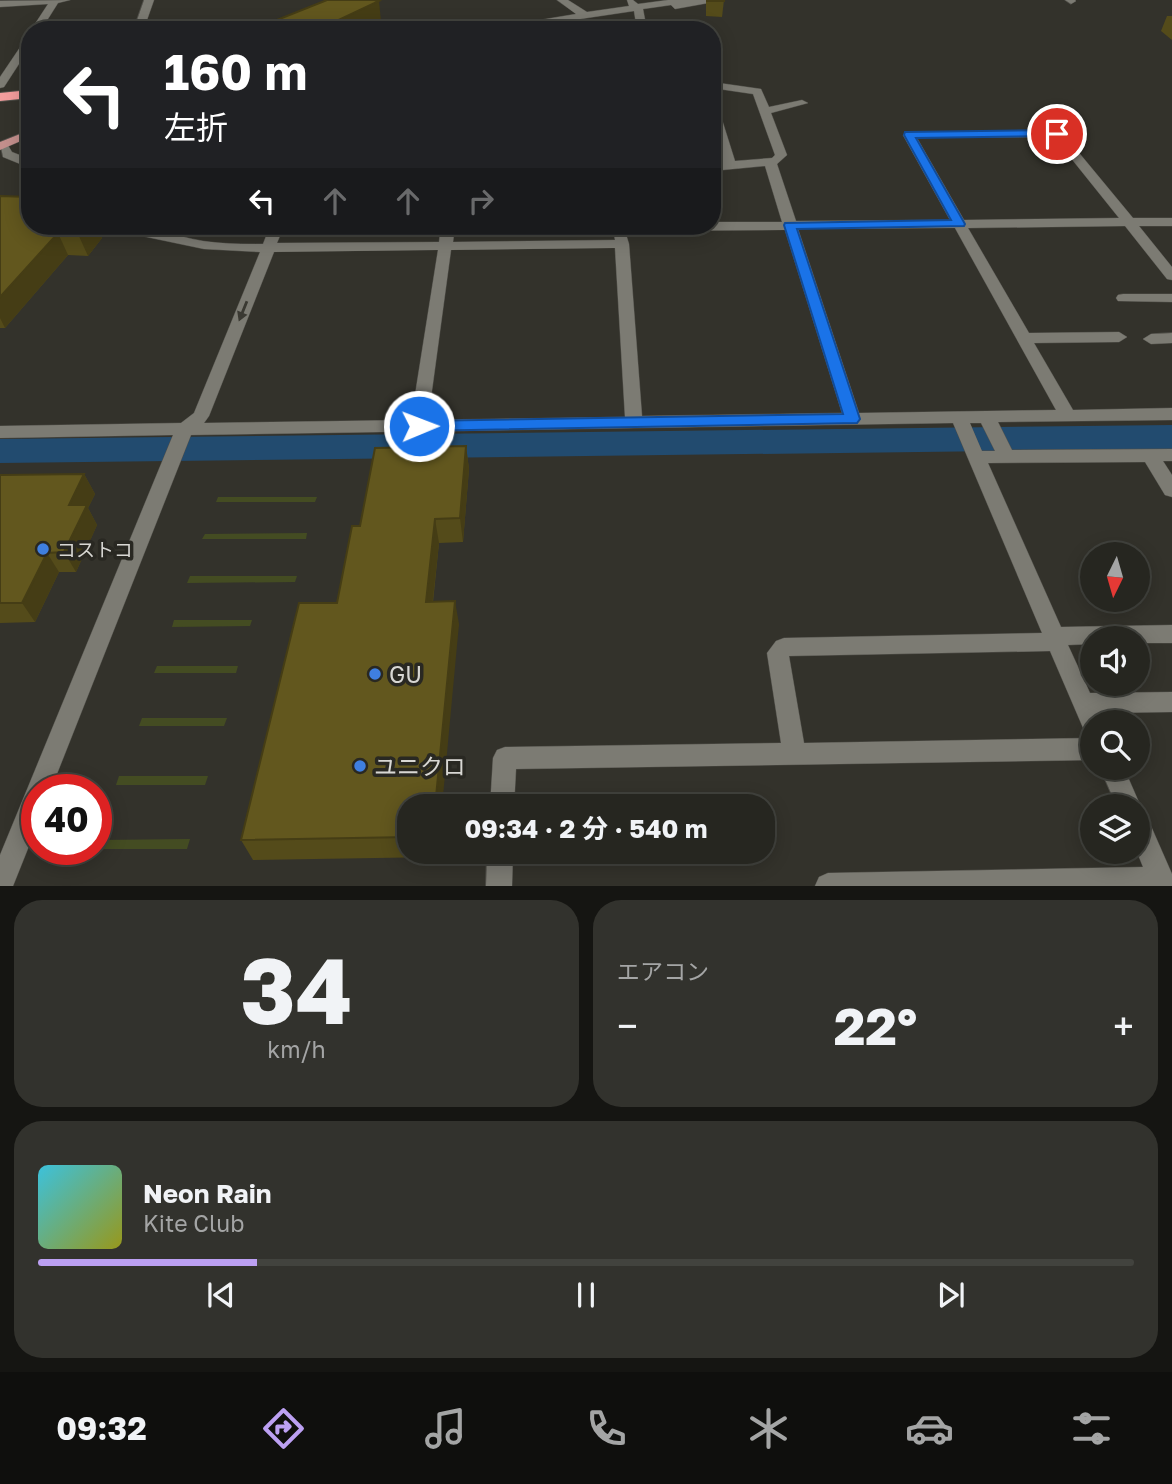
<!DOCTYPE html>
<html lang="ja">
<meta charset="utf-8">
<style>
:root{--surface:#262620;--page:#32322d;--text:#f1f3f6;--muted:#a4a5a5;--line:#42433e;--accent:#bca0f2}
body{margin:0;font-family:"Golos Text","Noto Sans JP",sans-serif;background:var(--page);color:var(--text);height:100vh;display:flex;flex-direction:column;font-size:26px;white-space:nowrap}
*{box-sizing:border-box;margin:0}
p{font-size:23px;color:var(--muted)}
.icon{flex:none;width:38px;height:38px;fill:none;stroke:currentColor;stroke-width:2;stroke-linecap:round;stroke-linejoin:round}
.map{position:relative;height:886px;overflow:hidden}
.details{display:flex;flex-direction:column;gap:14px;padding:14px;background:#151512;flex:1}
.details>*{flex:none}
.top-card{position:absolute;left:21px;top:21px;width:700px;height:214px;border-radius:28px;box-shadow:0 4px 18px #0003,0 0 0 2px var(--line);background:#202124;color:#fff;overflow:hidden}
.needle{width:46px;rotate:185deg}
.controls{position:absolute;left:1080px;top:542px;display:grid;gap:14px}
.controls a{display:grid;place-items:center;width:70px;height:70px;border-radius:50%;background:var(--surface);box-shadow:0 4px 18px #0003,0 0 0 2px var(--line);font-size:35px}
.speed{position:absolute;left:21px;top:774px;display:flex;gap:14px;font-size:35px;font-weight:700;text-align:center}
.speed>*{display:grid;place-content:center;width:91px;height:91px;border-radius:50%;background:var(--surface);box-shadow:0 4px 18px #0003,0 0 0 2px var(--line);line-height:1}
.speed .limit{border:10px solid #d22;background:#fff;color:#111}
.pin{position:absolute;display:grid;place-items:center;width:60px;height:60px;color:#fff;margin:-30px;border:4px solid #fff;border-radius:50%;box-shadow:0 2px 7px #0007}
.me{position:absolute;width:77px;margin:-38px;rotate:89deg;stroke-linejoin:round;filter:drop-shadow(0 0 5px #0008)}
.turn{display:flex;align-items:center;gap:24px;height:147px;padding:0 28px;font-size:32px}
.turn .icon{width:91px;height:91px;stroke-width:2.5}
.turn b{display:block;font-size:49px;line-height:60px}
.lanes{display:flex;align-items:center;height:66px;padding:0 28px;background:#0003;justify-content:center;gap:35px;direction:ltr}
.lanes .off{opacity:.35}
.big{font-size:52px;font-weight:700;line-height:1.1}
.details .tile{flex:1;display:flex;flex-direction:column;justify-content:center;gap:10px;min-width:0;padding:0 24px;border-radius:28px;background:var(--page)}
.details .dial{align-items:center;gap:0}
.dial b{font-size:91px;line-height:1}
.song{display:flex;align-items:center;gap:21px}
.cover{width:84px;height:84px;border-radius:10px;background:linear-gradient(135deg,hsl(190 70% 55%),hsl(60 70% 35%))}
.played{height:7px;border-radius:4px;background:linear-gradient(90deg,var(--accent) 20%,var(--line) 20%)}
.keys{display:flex;justify-content:space-around;direction:ltr}
.heat{display:flex;justify-content:space-between;align-items:center;font-size:38px;direction:ltr}
.details .tiles{flex:1;display:grid;gap:14px;grid-template-columns:1fr 1fr}
.tile:last-child{grid-column:span 2}
.trip{position:absolute;left:397px;top:794px;width:378px;height:70px;border-radius:28px;background:var(--surface);box-shadow:0 4px 18px #0003,0 0 0 2px var(--line);font-weight:700;line-height:70px;text-align:center}
.tabs{display:flex;height:112px;justify-content:space-around;align-items:center;background:#0f0f0d;color:var(--muted)}
.tabs .icon{width:49px;height:49px}
.tabs .selected{color:var(--accent)}
.tabs b{font-size:32px;color:var(--text)}
.map>svg:first-child{display:block}
.green{fill:#444c22}
.lines{fill:none;stroke-linecap:round;stroke-linejoin:round}
.river{fill:#224b6f;fill-rule:evenodd}
.minor-casing{stroke:#504f49;stroke-width:1}
.major-casing{stroke:#504f49;stroke-width:1}
.highway-casing{stroke:#504f49;stroke-width:2}
.minor{fill:#7c7b73;fill-rule:evenodd}
.major{fill:#c38f8c;fill-rule:evenodd}
.highway{fill:#f39d9d;fill-rule:evenodd}
.wall{fill:#544b1a}
.shaded-wall{fill:#453d15}
.building{fill:#62571e;stroke:#453d15;stroke-width:2}
.oneway{fill:#3a3932}
.route{fill:#1a73e8;stroke:#114b97;stroke-width:2}
.shop-dot{fill:#3f7fe0;stroke:#292822;stroke-width:2.5}
.labels{text-anchor:middle;dominant-baseline:central;stroke-width:7;stroke-linejoin:round;paint-order:stroke}
.poi-label{font-size:19px;fill:#d8d7d3;stroke:#292822;text-anchor:start}
.near-poi-label{font-size:23px;fill:#d8d7d3;stroke:#292822;text-anchor:start}
</style>
<div class="map">
<svg width="1172" height="886" viewBox="0 0 1172 886">
<rect width="100%" height="100%" fill="#33322b"/>
<g class="green">
<polygon points="218,497 317,497 315,502 216,502"/>
<polygon points="307,533 306,539 202,539 205,534"/>
<polygon points="190,576 297,576 295,582 187,583"/>
<polygon points="174,620 252,620 250,626 172,627"/>
<polygon points="157,666 238,666 236,673 154,673"/>
<polygon points="142,718 227,718 224,726 139,726"/>
<polygon points="119,776 208,776 205,785 116,785"/>
<polygon points="190,839 187,849 93,849 96,849 97,840"/>
</g>
<g class="lines">
<polygon class="river" points="1172,425 1172,449 0,463 0,439"/>
<g class="minor-casing">
<g id="minor">
<polygon points="70,0 58,3 41,30 31,30 48,4 0,7 0,1"/>
<polygon points="144,0 154,0 147,20 142,23 137,20"/>
<polygon points="557,0 568,0 587,12 629,6 627,0 633,0 638,4 668,0 725,0 675,9 671,5 643,9 647,30 637,30 634,11 506,30 480,30 576,14"/>
<polygon points="1065,0 1075,0 1076,1 1071,4"/>
<polygon points="30,36 30,47 4,87 0,88 0,77 27,37"/>
<path d="M 712,82 L 761,89 L 769,107 L 802,100 L 808,103 L 771,113 L 787,155 L 777,164 L 796,221 L 950,220 L 903,135 L 905,133 L 1057,130 L 1061,131 L 1133,218 L 1172,218 L 1172,226 L 1139,226 L 1172,267 L 1172,280 L 1167,279 L 1125,226 L 968,228 L 1029,333 L 1119,332 L 1127,337 L 1119,342 L 1034,343 L 1073,410 L 1172,408 L 1172,420 L 998,422 L 1012,450 L 1172,449 L 1172,461 L 1163,461 L 1172,475 L 1172,497 L 1165,495 L 1145,462 L 988,463 L 1061,627 L 1172,625 L 1172,643 L 1138,643 L 1138,639 L 1092,639 L 1092,644 L 1068,645 L 1090,693 L 1172,692 L 1172,712 L 1099,713 L 1103,723 L 1092,723 L 1092,733 L 1084,730 L 1050,651 L 789,656 L 804,743 L 1092,738 L 1092,760 L 516,769 L 514,807 L 490,807 L 493,758 L 497,750 L 505,747 L 781,743 L 767,653 L 776,641 L 784,638 L 1042,633 L 953,423 L 191,435 L 51,789 L 37,789 L 37,826 L 13,886 L 0,886 L 0,855 L 173,435 L 0,438 L 0,426 L 181,423 L 194,413 L 260,252 L 204,249 L 118,231 L 118,226 C 147,226 175,236 203,241 C 223,244 243,244 263,244 L 270,226 L 284,226 L 277,243 L 439,242 L 441,226 L 455,226 L 453,242 L 615,240 L 614,234 L 618,231 L 614,226 L 712,226 L 712,222 L 782,222 L 765,166 L 712,171 L 712,163 L 723,162 L 712,126 L 712,104 L 718,107 L 735,161 L 772,158 L 775,155 L 753,94 L 712,88 ZM 1054,137 L 1119,218 L 964,220 L 917,138 ZM 955,228 L 1056,410 L 859,413 L 798,229 ZM 785,230 L 842,413 L 642,416 L 629,244 L 625,231 ZM 615,248 L 625,417 L 428,420 L 451,250 ZM 438,250 L 411,420 L 204,423 L 209,416 L 274,252 ZM 970,423 L 981,423 L 995,451 L 982,451 Z"/>
<polygon points="0,142 6,142 12,152 30,159 30,168 3,157"/>
<polygon points="1123,294 1172,294 1172,302 1118,301 1116,298 1118,295"/>
<polygon points="1172,333 1172,343 1151,344 1143,339 1151,334"/>
<polygon points="1100,768 1124,768 1141,807 1138,814 1147,817 1172,874 1172,886 815,886 819,877 828,873 1143,867 1137,852 1138,807 1117,807"/>
<polygon points="487,852 513,852 512,886 486,886"/>
</g>
</g>
<g class="major-casing">
<polygon id="major" points="30,130 30,137 0,150 0,142"/>
</g>
<g class="highway-casing">
<polygon id="highway" points="30,90 30,98 0,101 0,93"/>
</g>
<use href="#minor" class="minor"/>
<use href="#major" class="major"/>
<use href="#highway" class="highway"/>
</g>
<g class="wall">
<polygon points="706,0 724,0 722,17 706,16"/>
<polygon points="1167,16 1172,16 1172,40 1161,31"/>
<polygon points="0,196 30,226 97,226 102,238 88,256 68,255 5,328 0,328"/>
<polygon points="466,446 469,469 463,542 439,543 433,602 459,624 410,807 410,852 437,852 437,857 253,860 241,840 337,603 360,526"/>
<polygon points="84,474 95,494 88,508 97,525 76,572 59,572 35,622 0,623 0,475"/>
</g>
<g class="shaded-wall">
<polygon points="379,1 381,21 364,30 298,30"/>
<polygon points="85,226 97,226 102,238 88,256 78,234"/>
<polygon points="58,233 68,255 5,328 0,318 0,297"/>
<polygon points="466,446 469,469 463,542 460,518"/>
<polygon points="84,474 95,494 88,508 97,525 76,572 64,552 69,505"/>
<polygon points="435,519 439,543 430,625 426,602"/>
<polygon points="47,553 59,572 35,622 22,603"/>
<polygon points="455,601 459,624 442,807 435,807"/>
</g>
<g class="building">
<polygon points="327,0 374,0 379,1 326,26 298,30 252,30"/>
<rect x="707" y="0" width="17" height="1"/>
<polygon points="0,196 30,197 30,226 85,226 78,234 58,233 0,297"/>
<polygon points="466,446 460,518 435,519 426,602 455,601 435,807 410,807 410,837 241,840 299,603 337,603 352,526 360,526 375,448"/>
<polygon points="84,474 69,505 87,505 64,552 47,553 22,603 0,603 0,475"/>
</g>
<defs><path id="oneway-solid" d="M-6-.8H1V-3.2L6.5 0L1 3.2V.8H-6Z" transform="scale(1.75)"/></defs>
<use class="oneway" href="#oneway-solid" transform="translate(243 311) rotate(112)"/>
<polygon class="route" points="1057,130 1061,131 1061,136 916,138 965,224 964,226 797,229 860,419 857,423 419,431 411,426 419,421 843,414 784,225 785,223 951,220 904,135 905,132"/>
<g class="shop-dot">
<circle cx="43" cy="549" r="7"/>
<circle cx="375" cy="674" r="7"/>
<circle cx="360" cy="766" r="7"/>
</g>
<g class="labels">
<g class="poi-label">
<text x="57" y="549">コストコ</text>
</g>
<g class="near-poi-label">
<text x="389" y="674">GU</text>
<text x="374" y="766">ユニクロ</text>
</g>
</g>
</svg>
<div class="controls">
<a><svg class="needle" viewBox="-14 -14 28 28"><path d="M0-13l5 13h-10z" fill="#e53935"/><path d="M0 13l5-13h-10z" fill="#a4a5a5"/></svg></a>
<a><svg class="icon" aria-label="sound" viewBox="0 0 24 24"><path d="M4 9h4l5-4v14l-5-4H4zM17 9q2 3 0 6"/></svg></a>
<a><svg class="icon" aria-label="search" viewBox="0 0 24 24"><circle cx="10" cy="10" r="6"/><path d="M15 15l6 6"/></svg></a>
<a><svg class="icon" aria-label="layers" viewBox="0 0 24 24"><path d="M12 4l9 5-9 5-9-5zM3 14l9 5 9-5"/></svg></a>
</div>
<div class="speed"><div class="limit">40</div></div>
<div class="pin" style="left:1057px;top:134px;background:#d93025"><svg class="icon" aria-label="arrive" viewBox="0 0 24 24"><path d="M6 21V4h12l-3 4 3 4H6"/></svg></div>
<svg class="me" style="left:419px;top:426px" viewBox="-20 -20 40 40"><circle r="17" fill="#1a73e8" stroke="#fff" stroke-width="3"/><path d="M0-11L8 9 0 5-8 9z" fill="#fff"/></svg>
<div class="trip">09:34 · 2 分 · 540 m</div>
<div class="top-card">
<div class="turn"><svg class="icon" aria-label="left" viewBox="0 0 24 24"><path d="M17 20v-9H6M10 6l-5 5 5 5"/></svg><div><b>160 m</b>左折</div></div>
<div class="lanes"><svg class="icon" aria-label="left" viewBox="0 0 24 24"><path d="M17 20v-9H6M10 6l-5 5 5 5"/></svg><svg class="icon off" aria-label="ahead" viewBox="0 0 24 24"><path d="M12 20V5M6 11l6-6 6 6"/></svg><svg class="icon off" aria-label="ahead" viewBox="0 0 24 24"><path d="M12 20V5M6 11l6-6 6 6"/></svg><svg class="icon off" aria-label="right" viewBox="0 0 24 24"><path d="M7 20v-9h11M14 6l5 5-5 5"/></svg></div>
</div>
</div>
<section class="details">
<div class="tiles">
<div class="tile dial"><b>34</b><p>km/h</p></div>
<div class="tile"><p>エアコン</p>
<div class="heat"><a>−</a><b class="big">22°</b><a>+</a></div>
</div>
<div class="tile">
<div class="song"><i class="cover"></i><div><b>Neon Rain</b><p>Kite Club</p></div></div>
<div class="played"></div>
<div class="keys"><svg class="icon" aria-label="previous" viewBox="0 0 24 24"><path d="M18 5L8 12l10 7zM5 5v14"/></svg><svg class="icon" aria-label="pause" viewBox="0 0 24 24"><path d="M8 5v14M16 5v14"/></svg><svg class="icon" aria-label="next" viewBox="0 0 24 24"><path d="M6 5l10 7-10 7zM19 5v14"/></svg></div>
</div>
</div>
</section>
<nav class="tabs">
<b>09:32</b>
<svg class="icon selected" aria-label="directions" viewBox="0 0 24 24"><path d="M12 3l9 9-9 9-9-9zM9 14v-3h6M13 9l2 2-2 2"/></svg>
<svg class="icon" aria-label="music" viewBox="0 0 24 24"><path d="M9 18V5l10-2v13"/><circle cx="6" cy="18" r="3"/><circle cx="16" cy="16" r="3"/></svg>
<svg class="icon" aria-label="phone" viewBox="0 0 24 24"><path d="M5 4h4l2 5-3 2q2 4 5 5l2-3 5 2v4C11 20 4 13 5 4z"/></svg>
<svg class="icon" aria-label="climate" viewBox="0 0 24 24"><path d="M12 3v18M4 7l16 10M4 17L20 7"/></svg>
<svg class="icon" aria-label="car" viewBox="0 0 24 24"><path d="M5 17H2v-5l4-1 3-4h7l3 4 3 1v5h-3M9 17h6M6 11h13"/><circle cx="7" cy="17" r="2"/><circle cx="17" cy="17" r="2"/></svg>
<svg class="icon" aria-label="filters" viewBox="0 0 24 24"><path d="M4 7h16M4 17h16"/><circle cx="9" cy="7" r="2"/><circle cx="15" cy="17" r="2"/></svg>
</nav>
